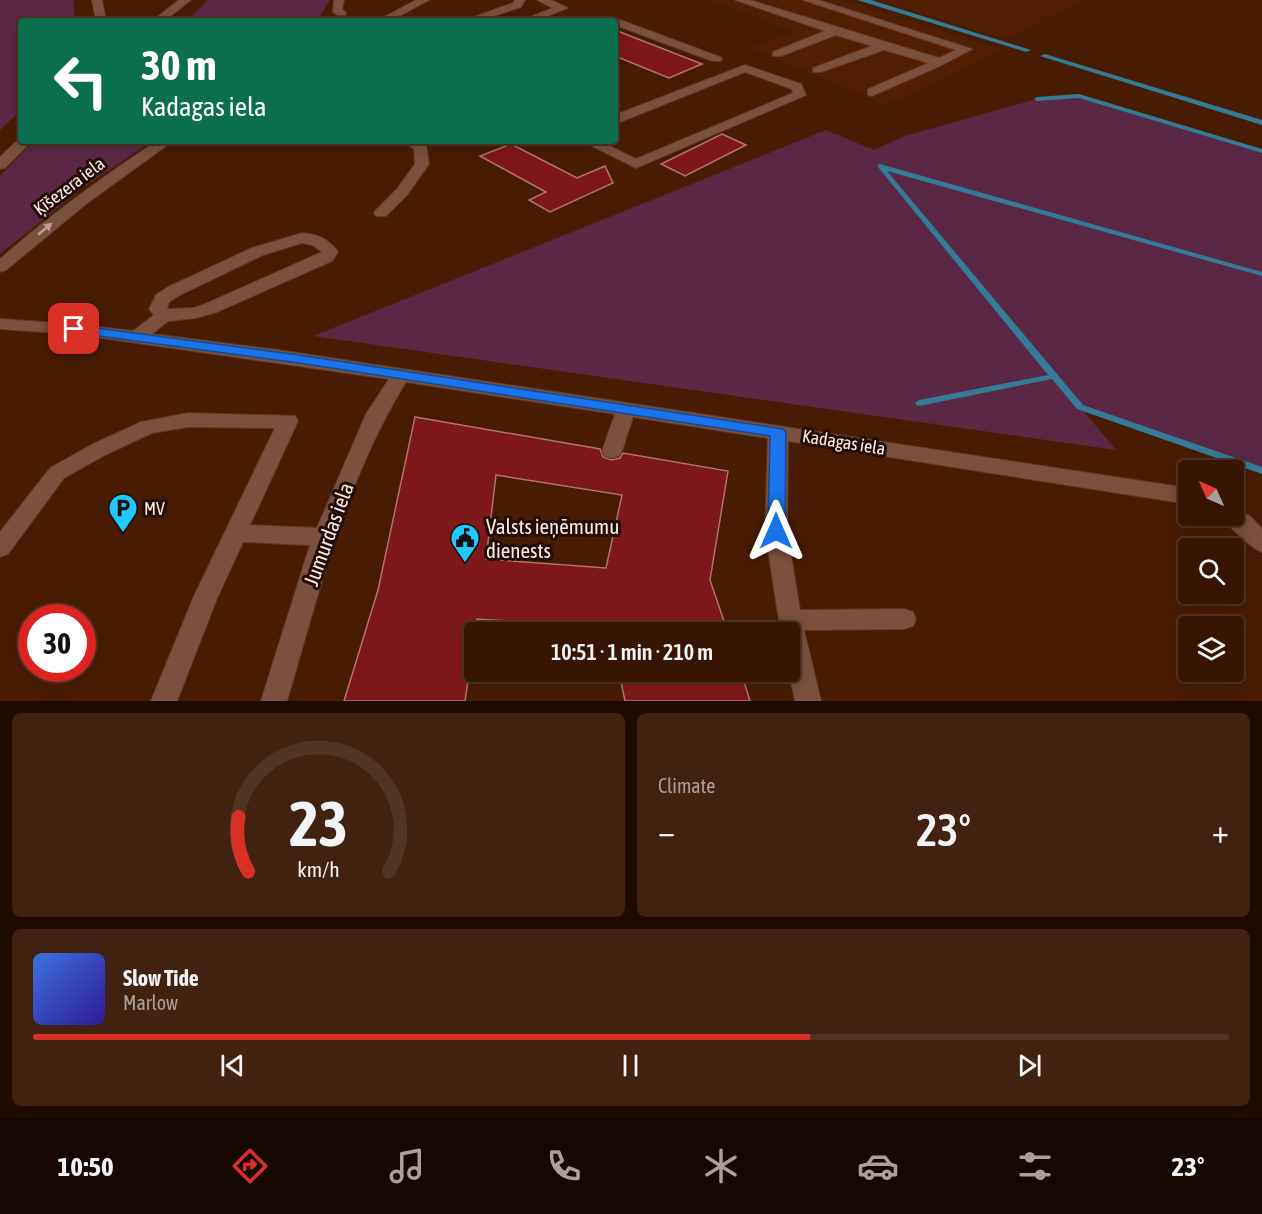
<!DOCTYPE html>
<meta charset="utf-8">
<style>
:root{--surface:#361502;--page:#412211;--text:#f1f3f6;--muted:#aa9f99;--line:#503424;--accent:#d93025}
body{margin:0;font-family:"Asap Condensed",sans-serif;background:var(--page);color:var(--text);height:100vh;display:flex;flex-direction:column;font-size:22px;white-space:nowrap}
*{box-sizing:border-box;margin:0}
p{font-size:20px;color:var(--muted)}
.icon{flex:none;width:33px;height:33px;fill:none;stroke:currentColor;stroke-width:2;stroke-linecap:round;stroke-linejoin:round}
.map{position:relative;height:701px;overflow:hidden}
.sheet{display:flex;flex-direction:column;gap:12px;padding:12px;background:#1e0c01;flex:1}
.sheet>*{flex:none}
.banner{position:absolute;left:18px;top:18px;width:600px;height:126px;border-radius:6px;box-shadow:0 3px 15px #0003,0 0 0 2px var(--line);background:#0b6e4f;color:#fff;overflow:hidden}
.needle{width:39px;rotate:315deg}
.fabs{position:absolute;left:1178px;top:460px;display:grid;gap:12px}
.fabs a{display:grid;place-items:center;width:66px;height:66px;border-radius:6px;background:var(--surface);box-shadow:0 3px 15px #0003,0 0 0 2px var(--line);font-size:30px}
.speed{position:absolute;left:18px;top:604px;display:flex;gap:12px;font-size:30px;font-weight:700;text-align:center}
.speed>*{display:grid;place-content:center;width:78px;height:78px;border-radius:50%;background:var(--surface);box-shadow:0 3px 15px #0003,0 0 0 2px var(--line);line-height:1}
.speed .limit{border:9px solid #d22;background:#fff;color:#111}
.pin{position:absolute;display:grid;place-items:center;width:51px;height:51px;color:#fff;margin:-26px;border-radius:12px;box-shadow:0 3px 9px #0006}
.me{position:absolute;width:66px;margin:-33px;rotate:0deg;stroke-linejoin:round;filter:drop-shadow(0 0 4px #0008)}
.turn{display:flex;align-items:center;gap:21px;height:126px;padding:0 24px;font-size:27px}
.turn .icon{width:78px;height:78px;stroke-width:2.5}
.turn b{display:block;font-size:42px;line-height:51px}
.big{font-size:45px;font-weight:600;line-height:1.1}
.sheet .widget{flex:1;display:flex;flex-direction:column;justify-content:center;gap:9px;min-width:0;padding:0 21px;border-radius:9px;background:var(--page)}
.sheet .dial{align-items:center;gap:0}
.dial svg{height:156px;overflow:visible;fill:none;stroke:var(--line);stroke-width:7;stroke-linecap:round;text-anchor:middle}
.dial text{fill:var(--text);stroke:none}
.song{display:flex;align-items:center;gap:18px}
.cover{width:72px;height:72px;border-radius:9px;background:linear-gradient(135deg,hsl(220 70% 55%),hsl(250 70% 35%))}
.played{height:6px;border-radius:3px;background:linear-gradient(90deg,var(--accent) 65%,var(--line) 65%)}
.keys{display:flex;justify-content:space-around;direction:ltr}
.heat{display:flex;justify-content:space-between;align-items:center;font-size:33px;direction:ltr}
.sheet .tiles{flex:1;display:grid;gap:12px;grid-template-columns:1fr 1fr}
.widget:last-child{grid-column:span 2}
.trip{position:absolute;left:464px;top:622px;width:336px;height:60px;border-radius:6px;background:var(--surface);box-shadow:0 3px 15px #0003,0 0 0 2px var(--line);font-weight:600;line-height:60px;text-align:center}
.tab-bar{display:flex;height:96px;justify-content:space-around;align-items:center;background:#160801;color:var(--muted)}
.tab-bar .icon{width:42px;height:42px}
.tab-bar .on{color:var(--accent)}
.tab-bar b{font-size:27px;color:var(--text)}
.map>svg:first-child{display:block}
.built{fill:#511e01}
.green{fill:#5a2845}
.water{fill:#337b96}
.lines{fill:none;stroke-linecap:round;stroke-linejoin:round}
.stream{fill:#337b96;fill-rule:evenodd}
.building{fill:#7e181a;stroke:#af746e;stroke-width:1.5;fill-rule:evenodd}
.minor-casing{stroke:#613922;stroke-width:2}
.minor{fill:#79513e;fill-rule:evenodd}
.oneway{fill:#bc9e90}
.route{fill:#1a73e8;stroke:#114b97;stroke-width:1.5}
.labels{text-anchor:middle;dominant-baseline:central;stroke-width:6;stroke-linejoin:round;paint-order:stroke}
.street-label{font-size:18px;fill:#feebe3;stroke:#210d05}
.poi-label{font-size:18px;fill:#feebe3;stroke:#210d05;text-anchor:start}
.near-poi-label{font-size:21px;fill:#feebe3;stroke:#210d05;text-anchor:start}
.near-street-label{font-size:21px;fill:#feebe3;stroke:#210d05}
</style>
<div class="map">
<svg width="1262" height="701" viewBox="0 0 1262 701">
<rect width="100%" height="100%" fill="#481c03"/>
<g class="built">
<polygon points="705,0 842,0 1002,50 887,105 751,48 795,31"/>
<polygon points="877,0 1085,0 1053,16 1040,18 1041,21 1005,39"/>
</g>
<g class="green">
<polygon points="0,0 73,0 75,21 21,21 21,110 0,130"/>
<polygon points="208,0 330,0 320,16 320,21 187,21"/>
<polygon points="1079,96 1262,151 1262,471 1081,408 1116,450 313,336 826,130 874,150 905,136 1037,99"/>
<polygon points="34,141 152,141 84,187 0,254 0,176"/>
</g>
<g class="water">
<polygon points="857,0 871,0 1031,50 1026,52"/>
<polygon points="1045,54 1262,120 1262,125 1040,56"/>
</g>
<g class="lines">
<g class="stream">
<polygon points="1079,94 1262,149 1262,153 1079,98 1037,101 1034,99 1037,97"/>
<polygon points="880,164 1262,272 1262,276 887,171 1083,405 1262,467 1262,474 1077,409 1052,379 919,406 916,405 915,403 919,400 1048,375 878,167 878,165"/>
</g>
</g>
<g class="building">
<polygon points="615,30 702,64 669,78 615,56"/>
<polygon points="722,134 746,145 685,176 661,164"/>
<polygon points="511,144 577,178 605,166 613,183 550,212 529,200 546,192 480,156"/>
<path d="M 415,417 L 600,449 L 603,457 L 611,460 L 620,458 L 623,453 L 728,471 L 710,580 L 728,633 L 611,633 L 609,627 L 477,619 L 465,701 L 344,701 L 378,590 ZM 496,475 L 622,495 L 606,568 L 486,559 Z"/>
<polygon points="619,672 741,672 750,701 625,701"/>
</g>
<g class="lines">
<g class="minor-casing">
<g id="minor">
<polygon points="92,0 102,0 106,21 96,21"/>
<polygon points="179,0 191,0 164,21 152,21"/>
<polygon points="334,0 344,0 342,9 346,13 345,15 337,15 333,12"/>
<polygon points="416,0 429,0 390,21 377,21"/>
<polygon points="515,0 525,0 521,7 479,21 463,21 513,3"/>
<polygon points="537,0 551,0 568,8 535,21 520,21 553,8"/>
<polygon points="735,0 750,0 939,58 956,50 803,0 818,0 972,49 944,64 872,96 868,95 868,89 929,63 884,50 821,72 813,72 813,68 872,46 836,35 781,56 773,56 773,52 825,31"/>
<polygon points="615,18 720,57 722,59 720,61 712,61 615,25 615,21 610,21"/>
<polygon points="745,65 801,84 806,95 636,168 582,141 599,141 636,159 793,93 792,89 745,72 615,124 615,115"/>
<polygon points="20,138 21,141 32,141 5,168 0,169 0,157"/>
<path d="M 157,141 L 173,141 L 86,204 L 6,270 L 0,272 L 0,259 C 49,216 102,177 157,141 Z"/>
<polygon points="404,141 420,141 426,144 429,164 407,195 386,216 376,216 374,213 376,210 397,189 415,164 414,149"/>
<path d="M 302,233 C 317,234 329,239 338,252 L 332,261 L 217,312 L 196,318 L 168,321 L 152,334 L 278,350 L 1188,488 L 1188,504 L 788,441 L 787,531 L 800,610 L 904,609 L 913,612 L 916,619 L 913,626 L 904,629 L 804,630 L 821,701 L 795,701 L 789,672 L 789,633 L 781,633 L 765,531 L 768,438 L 633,417 L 622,451 L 619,456 L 612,458 L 605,456 L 602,451 L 615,414 L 406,382 C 346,478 319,593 287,701 L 261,701 L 310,545 L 243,542 L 218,596 L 177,701 L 151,701 L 194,596 L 275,428 L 188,427 L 152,433 L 105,455 L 64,478 L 8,554 L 0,557 L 0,532 L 50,468 L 91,445 L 141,422 L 188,413 L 295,416 L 298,421 L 250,525 L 317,528 L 366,414 L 389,379 L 74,334 L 0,329 L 0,319 L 74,324 L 133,331 L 154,315 L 149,309 L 156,295 L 168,287 L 252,248 ZM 302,243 L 312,245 L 322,252 L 205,304 L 194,308 L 167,309 L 169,302 L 180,295 L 263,255 Z"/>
<path d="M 1233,508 L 1250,516 L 1262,529 L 1262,552 C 1252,549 1227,525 1222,516 L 1233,516 Z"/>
</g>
</g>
<use href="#minor" class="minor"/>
</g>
<defs><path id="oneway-solid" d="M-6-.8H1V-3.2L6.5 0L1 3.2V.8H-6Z" transform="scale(1.5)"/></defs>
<use class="oneway" href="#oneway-solid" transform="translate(45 229) rotate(-40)"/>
<polygon class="route" points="74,325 299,355 783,429 786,432 785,531 782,535 776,537 770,535 768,531 770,436 299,363 69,332 67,329"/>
<defs>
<g id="parking-pin" transform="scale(1.5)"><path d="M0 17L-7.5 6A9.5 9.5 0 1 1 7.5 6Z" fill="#1fc9fd" stroke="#210d05"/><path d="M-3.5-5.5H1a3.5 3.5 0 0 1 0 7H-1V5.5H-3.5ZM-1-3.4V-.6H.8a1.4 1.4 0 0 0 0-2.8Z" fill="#111"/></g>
<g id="civic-pin" transform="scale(1.5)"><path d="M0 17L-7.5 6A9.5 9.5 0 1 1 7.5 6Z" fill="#1fc9fd" stroke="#210d05"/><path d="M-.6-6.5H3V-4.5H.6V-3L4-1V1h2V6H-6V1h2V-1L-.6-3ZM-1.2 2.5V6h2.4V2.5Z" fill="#111"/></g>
</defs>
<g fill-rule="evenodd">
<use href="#parking-pin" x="123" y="508"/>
<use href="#civic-pin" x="465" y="538"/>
</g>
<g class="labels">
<g class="street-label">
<text transform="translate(69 186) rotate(-37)">Ķīšezera iela</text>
<text transform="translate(844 442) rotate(9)">Kadagas iela</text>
</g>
<g class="poi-label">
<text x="144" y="508">MV</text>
</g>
<g class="near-poi-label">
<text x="486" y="526">Valsts ieņēmumu<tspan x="486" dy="24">dienests</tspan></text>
</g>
<g class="near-street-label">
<text transform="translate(328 534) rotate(-70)">Jumurdas iela</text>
</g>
</g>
</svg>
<div class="fabs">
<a><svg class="needle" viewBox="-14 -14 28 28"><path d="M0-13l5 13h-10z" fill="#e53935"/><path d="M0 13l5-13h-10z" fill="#aa9f99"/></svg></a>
<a><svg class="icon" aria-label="search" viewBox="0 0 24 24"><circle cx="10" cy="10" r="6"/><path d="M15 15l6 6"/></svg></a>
<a><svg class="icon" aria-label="layers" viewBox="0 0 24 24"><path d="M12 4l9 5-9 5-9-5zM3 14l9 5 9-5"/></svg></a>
</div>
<div class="speed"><div class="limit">30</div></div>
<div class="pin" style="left:74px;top:329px;background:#d93025"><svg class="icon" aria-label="arrive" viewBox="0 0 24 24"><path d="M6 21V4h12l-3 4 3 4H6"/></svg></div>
<svg class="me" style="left:776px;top:531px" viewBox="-20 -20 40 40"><path d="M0-17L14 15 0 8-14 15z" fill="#1a73e8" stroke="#fff" stroke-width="4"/></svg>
<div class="trip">10:51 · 1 min · 210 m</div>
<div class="banner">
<div class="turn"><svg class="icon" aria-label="left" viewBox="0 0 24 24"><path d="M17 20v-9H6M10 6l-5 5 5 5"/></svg><div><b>30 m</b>Kadagas iela</div></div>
</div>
</div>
<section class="sheet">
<div class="tiles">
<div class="widget dial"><svg viewBox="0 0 100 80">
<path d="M14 69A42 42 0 1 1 86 69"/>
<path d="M14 69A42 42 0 0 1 9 41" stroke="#d93025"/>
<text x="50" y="56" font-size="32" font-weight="700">23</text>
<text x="50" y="72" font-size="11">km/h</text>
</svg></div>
<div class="widget"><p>Climate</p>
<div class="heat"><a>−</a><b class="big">23°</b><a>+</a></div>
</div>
<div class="widget">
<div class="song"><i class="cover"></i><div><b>Slow Tide</b><p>Marlow</p></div></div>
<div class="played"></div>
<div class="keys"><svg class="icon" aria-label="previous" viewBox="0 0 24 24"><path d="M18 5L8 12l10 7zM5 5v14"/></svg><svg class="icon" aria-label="pause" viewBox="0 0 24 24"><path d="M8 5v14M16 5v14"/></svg><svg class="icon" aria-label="next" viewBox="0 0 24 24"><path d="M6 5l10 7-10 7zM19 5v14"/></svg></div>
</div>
</div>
</section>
<nav class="tab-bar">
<b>10:50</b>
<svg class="icon on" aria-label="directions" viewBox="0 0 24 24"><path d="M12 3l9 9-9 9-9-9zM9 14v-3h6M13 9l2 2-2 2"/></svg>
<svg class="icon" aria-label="music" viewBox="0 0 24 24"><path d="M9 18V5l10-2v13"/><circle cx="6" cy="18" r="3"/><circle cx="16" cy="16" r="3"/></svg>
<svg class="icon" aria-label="phone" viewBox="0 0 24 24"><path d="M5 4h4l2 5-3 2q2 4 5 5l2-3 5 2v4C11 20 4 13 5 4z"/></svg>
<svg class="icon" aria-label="climate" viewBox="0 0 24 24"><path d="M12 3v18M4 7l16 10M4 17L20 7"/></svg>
<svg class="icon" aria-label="car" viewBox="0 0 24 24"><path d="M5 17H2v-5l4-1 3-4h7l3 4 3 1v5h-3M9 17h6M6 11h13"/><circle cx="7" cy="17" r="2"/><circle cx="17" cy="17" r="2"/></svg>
<svg class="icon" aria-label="filters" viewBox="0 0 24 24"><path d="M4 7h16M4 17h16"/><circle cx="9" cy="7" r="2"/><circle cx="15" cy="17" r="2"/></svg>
<b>23°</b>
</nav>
